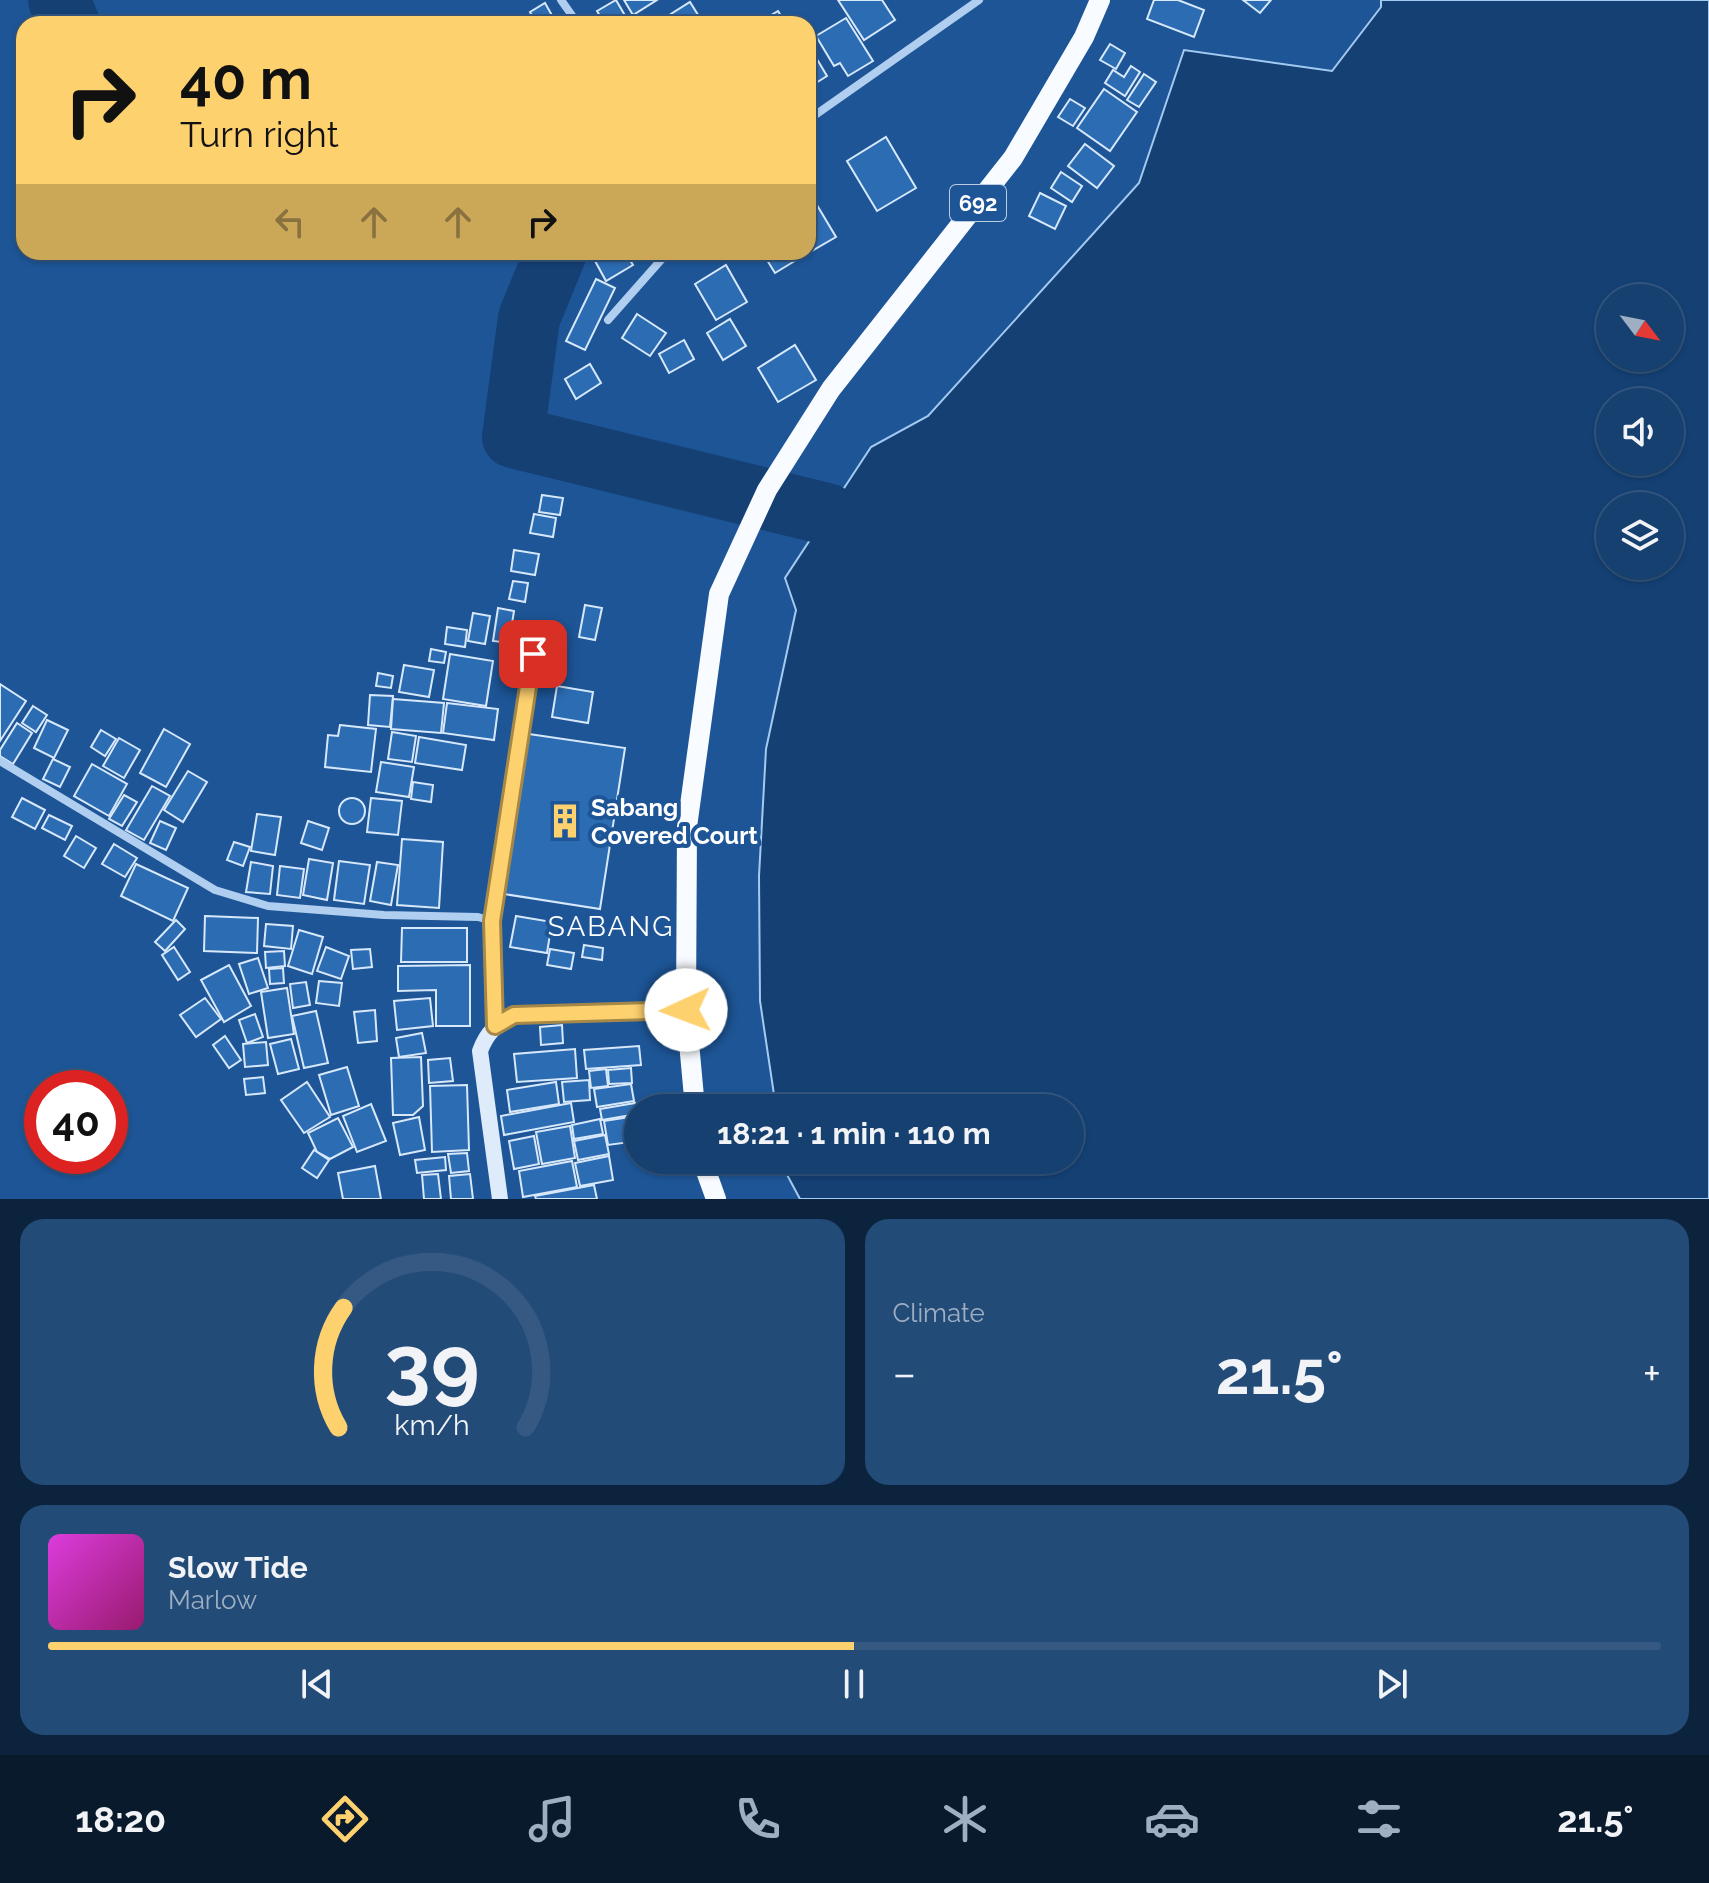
<!DOCTYPE html>
<meta charset="utf-8">
<style>
:root{--surface:#164070;--page:#234b78;--text:#f1f3f6;--muted:#9eafc3;--line:#355983;--accent:#fed16f}
body{margin:0;font-family:Raleway,sans-serif;background:var(--page);color:var(--text);height:100vh;display:flex;flex-direction:column;font-size:30px;white-space:nowrap}
*{box-sizing:border-box;margin:0}
p{font-size:26px;color:var(--muted)}
.icon{flex:none;width:44px;height:44px;fill:none;stroke:currentColor;stroke-width:2;stroke-linecap:round;stroke-linejoin:round}
.map{position:relative;height:1199px;overflow:hidden}
.sheet{display:flex;flex-direction:column;gap:20px;padding:20px;background:#0c233e;flex:1}
.sheet>*{flex:none}
.banner{position:absolute;left:16px;top:16px;width:800px;height:244px;border-radius:24px;box-shadow:0 2px 6px #0004,0 0 0 2px var(--line);background:#fed16f;color:#111;overflow:hidden}
.needle{width:52px;rotate:122deg}
.controls{position:absolute;left:1596px;top:284px;display:grid;gap:16px}
.controls a{display:grid;place-items:center;width:88px;height:88px;border-radius:50%;background:var(--surface);box-shadow:0 2px 6px #0004,0 0 0 2px var(--line);font-size:40px}
.speed{position:absolute;left:24px;top:1070px;display:flex;gap:16px;font-size:40px;font-weight:700;text-align:center}
.speed>*{display:grid;place-content:center;width:104px;height:104px;border-radius:50%;background:var(--surface);box-shadow:0 2px 6px #0004,0 0 0 2px var(--line);line-height:1}
.speed .limit{border:12px solid #d22;background:#fff;color:#111}
.pin{position:absolute;display:grid;place-items:center;width:68px;height:68px;color:#fff;margin:-34px;border-radius:16px;box-shadow:0 4px 12px #0006}
.me{position:absolute;width:88px;margin:-44px;rotate:268deg;stroke-linejoin:round;filter:drop-shadow(0 0 6px #0008)}
.turn{display:flex;align-items:center;gap:28px;height:168px;padding:0 32px;font-size:36px}
.turn .icon{width:104px;height:104px;stroke-width:2.5}
.turn b{display:block;font-size:56px;line-height:68px}
.lanes{display:flex;align-items:center;height:76px;padding:0 32px;background:#0003;justify-content:center;gap:40px;direction:ltr}
.lanes .off{opacity:.35}
.big{font-size:60px;font-weight:700;line-height:1.1}
.sheet .card{flex:1;display:flex;flex-direction:column;justify-content:center;gap:12px;min-width:0;padding:0 28px;border-radius:24px;background:var(--page)}
.sheet .dial{align-items:center;gap:0}
.dial svg{height:208px;overflow:visible;fill:none;stroke:var(--line);stroke-width:7;stroke-linecap:round;text-anchor:middle}
.dial text{fill:var(--text);stroke:none}
.song{display:flex;align-items:center;gap:24px}
.cover{width:96px;height:96px;border-radius:12px;background:linear-gradient(135deg,hsl(300 70% 55%),hsl(320 70% 35%))}
.played{height:8px;border-radius:4px;background:linear-gradient(90deg,var(--accent) 50%,var(--line) 50%)}
.keys{display:flex;justify-content:space-around;direction:ltr}
.heat{display:flex;justify-content:space-between;align-items:center;font-size:44px;direction:ltr}
.sheet .tiles{flex:1;display:grid;gap:20px;grid-template-columns:1fr 1fr}
.card:last-child{grid-column:span 2}
.trip{position:absolute;left:624px;top:1094px;width:460px;height:80px;border-radius:40px;background:var(--surface);box-shadow:0 2px 6px #0004,0 0 0 2px var(--line);font-weight:700;line-height:80px;text-align:center}
.tabs{display:flex;height:128px;justify-content:space-around;align-items:center;background:#091a2d;color:var(--muted)}
.tabs .icon{width:56px;height:56px}
.tabs .on{color:var(--accent)}
.tabs b{font-size:36px;color:var(--text)}
.map>svg:first-child{display:block}
.water{fill:#144074;stroke:#a4caf1;stroke-width:2;fill-rule:evenodd}
.lines{fill:none;stroke-linecap:round;stroke-linejoin:round}
.river{stroke:#144074;stroke-width:62}
.building{fill:#2c6cb3;stroke:#d7e8fb;stroke-width:2}
.street{stroke:#b0ceef;stroke-width:8}
.secondary{stroke:#deebfb;stroke-width:16}
.primary{stroke:#f8fbff;stroke-width:20}
.route-casing{stroke:#a58848;stroke-width:20}
.route{stroke:#fed16f;stroke-width:14}
.labels{text-anchor:middle;dominant-baseline:central;stroke-width:8;stroke-linejoin:round;paint-order:stroke}
.shield{fill:#1d5596;stroke:#bbcce0;stroke-width:2}
.shield-label{font-size:22px;font-weight:bold;fill:#fff}
.poi-label{font-size:24px;font-weight:bold;fill:#fff;stroke:#1d5596;text-anchor:start}
.quarter-label{font-size:28px;letter-spacing:2px;fill:#fff;stroke:#1d5596}
</style>
<div class="map">
<svg width="1709" height="1199" viewBox="0 0 1709 1199">
<rect width="100%" height="100%" fill="#1d5596"/>
<path class="water" d="M 1381,0 L 1709,0 L 1709,1199 L 800,1199 L 785,1171 L 784,1160 L 1070,1160 L 1070,1108 L 776,1108 L 760,1001 L 759,876 L 766,749 L 796,610 L 785,578 L 871,447 L 928,416 L 1139,183 L 1184,50 L 1332,71 L 1381,7 ZM 1610,298 L 1670,298 L 1670,358 L 1610,358 ZM 1610,402 L 1670,402 L 1670,462 L 1610,462 ZM 1610,506 L 1670,506 L 1670,566 L 1610,566 Z"/>
<g class="lines">
<g class="river">
<polyline points="59,0 69,24"/>
<polyline points="556,252 529,318 513,437 827,514"/>
</g>
</g>
<g class="building">
<polygon points="616,0 630,24 605,24 597,11"/>
<polygon points="624,0 657,0 633,15"/>
<polygon points="838,0 882,0 895,20 864,40"/>
<polygon points="1154,0 1178,0 1204,10 1194,37 1147,19"/>
<polygon points="1243,0 1271,0 1260,13"/>
<polygon points="690,2 700,18 691,24 670,24 666,17"/>
<polygon points="545,3 554,19 546,24 537,24 530,12"/>
<polygon points="778,11 786,24 756,24"/>
<polygon points="846,18 873,61 848,76 840,63 834,66 816,36"/>
<polygon points="808,44 827,76 808,88"/>
<polygon points="1110,44 1125,53 1116,69 1100,60"/>
<polygon points="1131,66 1140,72 1125,96 1105,83 1113,70 1124,77"/>
<polygon points="1144,74 1156,82 1139,107 1127,100"/>
<polygon points="1104,89 1137,112 1110,151 1077,128"/>
<polygon points="1070,99 1085,108 1073,126 1058,117"/>
<polygon points="886,137 916,188 877,211 847,161"/>
<polygon points="1085,144 1114,166 1097,188 1068,166"/>
<polygon points="1061,172 1082,186 1072,202 1051,188"/>
<polygon points="808,190 836,237 798,259 794,252 808,252"/>
<polygon points="1040,193 1066,206 1055,229 1029,216"/>
<polygon points="605,252 625,252 633,265 606,281 594,259"/>
<polygon points="762,252 794,252 798,259 775,273"/>
<polygon points="726,265 747,302 716,320 695,284"/>
<polygon points="596,279 615,288 585,350 566,341"/>
<polygon points="637,314 666,333 650,356 622,338"/>
<polygon points="730,319 746,346 723,360 707,333"/>
<polygon points="684,340 694,359 669,373 659,354"/>
<polygon points="795,345 816,380 778,402 758,368"/>
<polygon points="590,364 601,383 576,399 565,379"/>
<polygon points="542,495 563,498 560,515 539,512"/>
<polygon points="534,514 556,518 553,537 530,533"/>
<polygon points="514,550 539,554 535,575 511,571"/>
<polygon points="513,581 528,583 525,602 509,599"/>
<polygon points="585,605 602,608 595,640 579,637"/>
<polygon points="498,608 514,611 509,643 493,641"/>
<polygon points="473,613 490,616 485,644 468,641"/>
<polygon points="447,627 467,630 465,647 445,644"/>
<polygon points="431,649 446,652 444,663 429,661"/>
<polygon points="450,654 493,661 486,706 443,699"/>
<polygon points="404,665 434,670 429,697 399,692"/>
<polygon points="378,673 393,676 391,688 376,686"/>
<polygon points="0,684 26,701 0,741"/>
<polygon points="557,686 593,692 588,723 552,717"/>
<polygon points="370,695 393,696 390,727 368,725"/>
<polygon points="393,699 444,703 441,733 391,729"/>
<polygon points="447,703 498,709 494,740 443,733"/>
<polygon points="33,706 47,715 36,732 22,723"/>
<polygon points="47,720 68,730 54,758 34,748"/>
<polygon points="17,723 32,733 13,764 0,756 0,750"/>
<polygon points="340,725 376,729 371,772 325,767 328,735 338,736"/>
<polygon points="164,729 190,744 166,787 140,773"/>
<polygon points="101,730 116,739 105,756 91,747"/>
<polygon points="392,732 416,736 412,762 388,759"/>
<polygon points="529,734 625,748 600,909 504,894"/>
<polygon points="419,737 466,745 462,770 415,763"/>
<polygon points="119,738 140,750 124,778 103,766"/>
<polygon points="53,759 70,767 60,787 43,779"/>
<polygon points="381,762 414,767 409,797 376,792"/>
<polygon points="92,764 127,784 109,816 74,796"/>
<polygon points="188,771 207,782 183,822 164,810"/>
<polygon points="413,782 433,785 431,802 411,799"/>
<polygon points="152,786 170,796 144,840 126,830"/>
<polygon points="124,795 137,802 122,826 109,819"/>
<circle cx="352" cy="811" r="13"/>
<polygon points="22,798 45,810 35,829 12,817"/>
<polygon points="371,798 402,801 398,835 367,832"/>
<polygon points="257,814 281,817 275,855 251,851"/>
<polygon points="49,815 72,826 65,840 42,828"/>
<polygon points="160,821 176,828 166,850 150,843"/>
<polygon points="308,821 329,828 322,850 301,843"/>
<polygon points="76,836 96,848 84,868 64,856"/>
<polygon points="402,839 443,842 439,908 397,905"/>
<polygon points="234,842 250,847 243,866 227,860"/>
<polygon points="114,844 137,858 125,877 102,864"/>
<polygon points="309,859 333,863 327,900 303,895"/>
<polygon points="339,861 370,865 364,904 334,900"/>
<polygon points="251,862 273,866 270,894 246,892"/>
<polygon points="377,862 398,865 391,905 370,901"/>
<polygon points="136,864 188,888 173,921 121,896"/>
<polygon points="280,866 304,869 300,898 277,895"/>
<polygon points="205,916 258,918 257,953 204,951"/>
<polygon points="516,916 552,922 547,953 510,947"/>
<polygon points="176,920 185,929 165,951 155,942"/>
<polygon points="266,924 293,926 291,949 264,946"/>
<polygon points="402,928 467,928 467,962 401,962"/>
<polygon points="299,930 323,937 312,974 288,966"/>
<polygon points="584,945 603,948 602,960 582,957"/>
<polygon points="174,947 190,972 178,980 162,955"/>
<polygon points="326,947 349,956 341,979 317,971"/>
<polygon points="370,949 372,967 353,969 351,950"/>
<polygon points="550,949 574,953 571,969 547,965"/>
<polygon points="284,951 285,966 266,968 265,952"/>
<polygon points="258,958 268,988 249,994 239,964"/>
<polygon points="229,965 251,1006 224,1022 201,980"/>
<polygon points="470,965 470,1026 436,1026 436,990 398,991 398,966"/>
<polygon points="283,968 284,983 270,984 269,969"/>
<polygon points="319,981 342,983 339,1006 316,1003"/>
<polygon points="306,982 310,1005 293,1008 290,984"/>
<polygon points="287,988 294,1034 268,1038 261,992"/>
<polygon points="205,998 221,1019 196,1037 180,1015"/>
<polygon points="430,998 433,1026 397,1030 394,1001"/>
<polygon points="375,1010 377,1041 358,1043 354,1012"/>
<polygon points="316,1011 328,1063 304,1068 292,1016"/>
<polygon points="255,1014 263,1037 247,1043 239,1020"/>
<polygon points="562,1025 563,1043 541,1045 540,1027"/>
<polygon points="422,1033 426,1053 399,1057 396,1038"/>
<polygon points="225,1036 241,1060 229,1068 213,1045"/>
<polygon points="291,1039 299,1069 278,1074 270,1044"/>
<polygon points="266,1042 268,1065 245,1067 243,1044"/>
<polygon points="639,1046 641,1065 586,1069 584,1050"/>
<polygon points="575,1049 577,1078 517,1082 514,1054"/>
<polygon points="421,1057 423,1106 413,1115 393,1115 391,1058"/>
<polygon points="450,1058 453,1081 429,1083 428,1060"/>
<polygon points="347,1067 359,1106 331,1115 319,1075"/>
<polygon points="631,1068 632,1083 609,1084 608,1070"/>
<polygon points="606,1069 608,1086 591,1088 589,1071"/>
<polygon points="263,1077 265,1093 246,1095 244,1079"/>
<polygon points="589,1080 590,1100 564,1102 562,1082"/>
<polygon points="307,1082 330,1117 304,1133 281,1100"/>
<polygon points="556,1082 559,1104 510,1112 507,1090"/>
<polygon points="631,1084 634,1101 597,1107 594,1089"/>
<polygon points="467,1085 469,1150 432,1152 430,1086"/>
<polygon points="571,1103 574,1122 504,1135 501,1116"/>
<polygon points="635,1103 637,1114 602,1120 600,1109"/>
<polygon points="371,1104 386,1141 357,1152 343,1116"/>
<polygon points="636,1116 638,1141 608,1145 604,1121"/>
<polygon points="419,1117 425,1150 400,1155 393,1123"/>
<polygon points="338,1118 353,1147 330,1159 317,1152 308,1133"/>
<polygon points="600,1119 603,1134 574,1139 572,1125"/>
<polygon points="570,1126 575,1158 542,1164 536,1132"/>
<polygon points="605,1135 609,1154 578,1160 574,1141"/>
<polygon points="534,1136 539,1164 514,1169 509,1141"/>
<polygon points="314,1150 329,1160 317,1178 302,1168"/>
<polygon points="467,1153 469,1171 451,1173 448,1154"/>
<polygon points="609,1156 613,1180 580,1186 575,1163"/>
<polygon points="445,1157 446,1170 417,1173 415,1160"/>
<polygon points="572,1161 577,1187 523,1197 519,1171"/>
<polygon points="375,1166 381,1199 343,1199 338,1173"/>
<polygon points="438,1174 441,1199 424,1199 422,1175"/>
<polygon points="470,1174 473,1199 451,1199 449,1176"/>
<polygon points="594,1185 597,1199 536,1199 535,1196"/>
</g>
<g class="lines">
<g class="street">
<polyline points="561,0 578,24"/>
<polyline points="808,120 979,0"/>
<polyline points="608,320 668,252"/>
<polyline points="0,761 215,890 268,906 384,915 478,917 492,921"/>
<polyline points="495,1026 492,921 537,624"/>
</g>
<path class="secondary" d="M 500,1199 L 480,1051 C 488,1030 496,1026 514,1015 L 686,1010"/>
<g class="primary">
<polyline points="695,1108 686,1010 687,827 719,594 767,490 831,389 1013,158 1084,37 1100,0"/>
<polyline points="702,1160 716,1199"/>
</g>
</g>
<g class="lines">
<g class="route-casing">
<polyline id="route" points="533,654 492,921 495,1026 514,1015 686,1010"/>
</g>
<use href="#route" class="route"/>
</g>
<defs>
<g id="building-bare" transform="scale(2.76)"><path d="M-4-6H4V6H1V3H-1V6H-4ZM-2.5-4.3h1.7v1.8h-1.7ZM.8-4.3h1.7v1.8H.8ZM-2.5-1h1.7V.8h-1.7ZM.8-1h1.7V.8H.8Z" fill="#fed16f" stroke="#1d5596" stroke-width="2.5" paint-order="stroke"/></g>
</defs>
<g fill-rule="evenodd">
<use href="#building-bare" x="565" y="821"/>
</g>
<g class="labels">
<rect class="shield" x="950" y="185" width="56" height="36" rx="6"/>
<g class="shield-label">
<text x="978" y="203">692</text>
</g>
<g class="poi-label">
<text x="591" y="807">Sabang<tspan x="591" dy="28">Covered Court</tspan></text>
</g>
<g class="quarter-label">
<text x="611" y="926">SABANG</text>
</g>
</g>
</svg>
<div class="controls">
<a><svg class="needle" viewBox="-14 -14 28 28"><path d="M0-13l5 13h-10z" fill="#e53935"/><path d="M0 13l5-13h-10z" fill="#9eafc3"/></svg></a>
<a><svg class="icon" aria-label="sound" viewBox="0 0 24 24"><path d="M4 9h4l5-4v14l-5-4H4zM17 9q2 3 0 6"/></svg></a>
<a><svg class="icon" aria-label="layers" viewBox="0 0 24 24"><path d="M12 4l9 5-9 5-9-5zM3 14l9 5 9-5"/></svg></a>
</div>
<div class="speed"><div class="limit">40</div></div>
<div class="pin" style="left:533px;top:654px;background:#d93025"><svg class="icon" aria-label="arrive" viewBox="0 0 24 24"><path d="M6 21V4h12l-3 4 3 4H6"/></svg></div>
<svg class="me" style="left:686px;top:1010px" viewBox="-20 -20 40 40"><circle r="19" fill="#fff"/><path d="M0-13L10 11 0 6-10 11z" fill="#fed16f"/></svg>
<div class="trip">18:21 · 1 min · 110 m</div>
<div class="banner">
<div class="turn"><svg class="icon" aria-label="right" viewBox="0 0 24 24"><path d="M7 20v-9h11M14 6l5 5-5 5"/></svg><div><b>40 m</b>Turn right</div></div>
<div class="lanes"><svg class="icon off" aria-label="left" viewBox="0 0 24 24"><path d="M17 20v-9H6M10 6l-5 5 5 5"/></svg><svg class="icon off" aria-label="ahead" viewBox="0 0 24 24"><path d="M12 20V5M6 11l6-6 6 6"/></svg><svg class="icon off" aria-label="ahead" viewBox="0 0 24 24"><path d="M12 20V5M6 11l6-6 6 6"/></svg><svg class="icon" aria-label="right" viewBox="0 0 24 24"><path d="M7 20v-9h11M14 6l5 5-5 5"/></svg></div>
</div>
</div>
<section class="sheet">
<div class="tiles">
<div class="card dial"><svg viewBox="0 0 100 80">
<path d="M14 69A42 42 0 1 1 86 69"/>
<path d="M14 69A42 42 0 0 1 16 23" stroke="#fed16f"/>
<text x="50" y="56" font-size="32" font-weight="700">39</text>
<text x="50" y="72" font-size="11">km/h</text>
</svg></div>
<div class="card"><p>Climate</p>
<div class="heat"><a>−</a><b class="big">21.5°</b><a>+</a></div>
</div>
<div class="card">
<div class="song"><i class="cover"></i><div><b>Slow Tide</b><p>Marlow</p></div></div>
<div class="played"></div>
<div class="keys"><svg class="icon" aria-label="previous" viewBox="0 0 24 24"><path d="M18 5L8 12l10 7zM5 5v14"/></svg><svg class="icon" aria-label="pause" viewBox="0 0 24 24"><path d="M8 5v14M16 5v14"/></svg><svg class="icon" aria-label="next" viewBox="0 0 24 24"><path d="M6 5l10 7-10 7zM19 5v14"/></svg></div>
</div>
</div>
</section>
<nav class="tabs">
<b>18:20</b>
<svg class="icon on" aria-label="directions" viewBox="0 0 24 24"><path d="M12 3l9 9-9 9-9-9zM9 14v-3h6M13 9l2 2-2 2"/></svg>
<svg class="icon" aria-label="music" viewBox="0 0 24 24"><path d="M9 18V5l10-2v13"/><circle cx="6" cy="18" r="3"/><circle cx="16" cy="16" r="3"/></svg>
<svg class="icon" aria-label="phone" viewBox="0 0 24 24"><path d="M5 4h4l2 5-3 2q2 4 5 5l2-3 5 2v4C11 20 4 13 5 4z"/></svg>
<svg class="icon" aria-label="climate" viewBox="0 0 24 24"><path d="M12 3v18M4 7l16 10M4 17L20 7"/></svg>
<svg class="icon" aria-label="car" viewBox="0 0 24 24"><path d="M5 17H2v-5l4-1 3-4h7l3 4 3 1v5h-3M9 17h6M6 11h13"/><circle cx="7" cy="17" r="2"/><circle cx="17" cy="17" r="2"/></svg>
<svg class="icon" aria-label="filters" viewBox="0 0 24 24"><path d="M4 7h16M4 17h16"/><circle cx="9" cy="7" r="2"/><circle cx="15" cy="17" r="2"/></svg>
<b>21.5°</b>
</nav>
